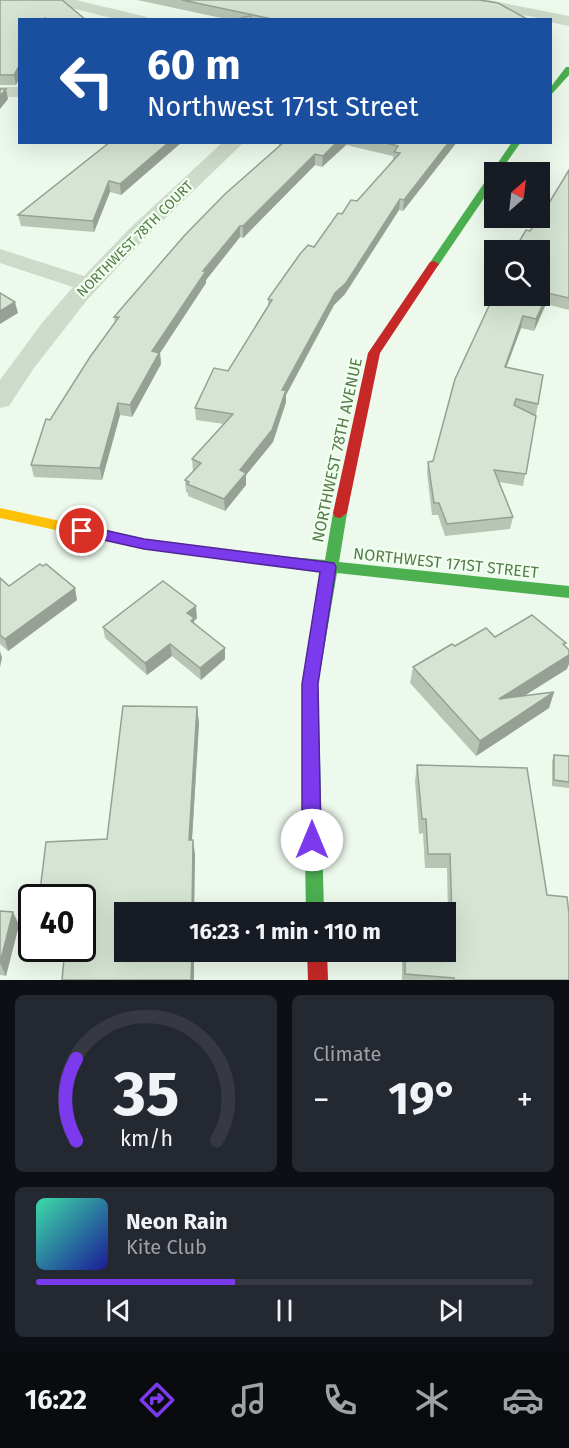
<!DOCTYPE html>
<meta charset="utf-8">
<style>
:root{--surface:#171b24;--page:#242831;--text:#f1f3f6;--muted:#9ea1a6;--line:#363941;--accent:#7c3aed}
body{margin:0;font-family:"Fira Sans",sans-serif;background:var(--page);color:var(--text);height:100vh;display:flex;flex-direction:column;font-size:22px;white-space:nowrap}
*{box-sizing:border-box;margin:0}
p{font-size:20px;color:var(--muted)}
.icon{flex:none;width:33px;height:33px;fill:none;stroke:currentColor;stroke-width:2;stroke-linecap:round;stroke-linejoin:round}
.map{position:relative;height:980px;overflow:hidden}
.drawer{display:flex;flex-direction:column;gap:15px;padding:15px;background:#0d0f14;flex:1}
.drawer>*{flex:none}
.top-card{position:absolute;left:18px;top:18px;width:534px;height:126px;border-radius:0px;box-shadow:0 6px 24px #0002;background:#1a4fa0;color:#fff;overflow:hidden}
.needle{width:39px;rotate:28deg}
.fabs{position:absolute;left:484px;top:162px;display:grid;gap:12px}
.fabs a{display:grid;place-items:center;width:66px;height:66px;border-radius:0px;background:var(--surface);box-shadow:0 6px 24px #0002;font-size:30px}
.speed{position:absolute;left:18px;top:884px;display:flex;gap:12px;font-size:30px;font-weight:700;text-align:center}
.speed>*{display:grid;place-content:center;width:78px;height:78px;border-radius:50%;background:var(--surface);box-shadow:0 6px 24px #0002;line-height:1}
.speed .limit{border:3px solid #111;border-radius:9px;background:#fff;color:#111}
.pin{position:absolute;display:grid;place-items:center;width:51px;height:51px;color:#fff;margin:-26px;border:3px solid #fff;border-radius:50%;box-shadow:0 2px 6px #0007}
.me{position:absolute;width:66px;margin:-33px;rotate:0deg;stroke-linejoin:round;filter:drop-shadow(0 0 4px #0008)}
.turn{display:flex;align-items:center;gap:21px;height:126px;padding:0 30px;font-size:27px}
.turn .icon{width:78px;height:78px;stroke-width:2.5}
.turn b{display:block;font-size:42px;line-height:51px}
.big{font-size:45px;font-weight:700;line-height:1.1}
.drawer .tile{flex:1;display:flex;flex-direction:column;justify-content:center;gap:9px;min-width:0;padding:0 21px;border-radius:9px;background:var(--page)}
.drawer .dial{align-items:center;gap:0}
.dial svg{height:156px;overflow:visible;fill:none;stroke:var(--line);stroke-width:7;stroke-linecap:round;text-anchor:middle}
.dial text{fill:var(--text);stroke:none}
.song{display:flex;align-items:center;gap:18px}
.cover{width:72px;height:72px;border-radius:9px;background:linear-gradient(135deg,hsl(160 70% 55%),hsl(240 70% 35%))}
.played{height:6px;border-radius:3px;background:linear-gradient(90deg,var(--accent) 40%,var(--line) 40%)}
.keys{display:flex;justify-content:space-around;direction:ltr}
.heat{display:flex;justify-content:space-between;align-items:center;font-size:33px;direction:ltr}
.drawer .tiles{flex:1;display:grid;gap:15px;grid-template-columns:1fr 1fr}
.tile:last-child{grid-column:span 2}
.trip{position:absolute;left:114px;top:902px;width:342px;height:60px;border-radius:0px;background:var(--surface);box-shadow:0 6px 24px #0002;font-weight:700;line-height:60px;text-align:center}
.tab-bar{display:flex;height:96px;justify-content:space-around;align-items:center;background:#090b0e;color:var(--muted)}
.tab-bar .icon{width:42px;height:42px}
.tab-bar .on{color:var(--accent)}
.tab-bar b{font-size:27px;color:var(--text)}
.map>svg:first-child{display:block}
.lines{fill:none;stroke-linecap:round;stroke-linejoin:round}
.street{fill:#cedaca;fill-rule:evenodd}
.fast{fill:#4caf50;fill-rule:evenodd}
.slow{fill:#ffc107;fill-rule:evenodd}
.jam{fill:#c62828;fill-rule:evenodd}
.wall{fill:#b8c5b5}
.shaded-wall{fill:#96a094}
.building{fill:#d6e5d3;stroke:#96a094;stroke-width:1.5}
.route{fill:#7c3aed;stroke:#51269a;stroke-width:1.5}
.labels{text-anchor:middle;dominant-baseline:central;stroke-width:4.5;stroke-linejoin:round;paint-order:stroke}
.far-street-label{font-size:14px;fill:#577b49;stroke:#f0fff0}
.street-label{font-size:16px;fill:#577b49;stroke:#f0fff0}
</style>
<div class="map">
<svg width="569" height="980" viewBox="0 0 569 980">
<rect width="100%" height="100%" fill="#edf9ed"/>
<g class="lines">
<g class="street">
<polygon points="49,0 76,0 147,17 149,20 119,20 52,3"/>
<polygon points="457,0 488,0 569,16 569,26 550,22 550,20 465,5"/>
<rect x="0" y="87" width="20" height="10"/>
<polygon points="223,142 244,142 147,236 87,300 34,368 9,406 0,408 0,380 42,323 73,287 0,263 0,249 84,276 131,227"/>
</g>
<g class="fast">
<polygon points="566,67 569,67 569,75 550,96 550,88"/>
<polygon points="512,142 521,142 500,172 495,172 495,182 438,266 430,266 429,264"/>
<polygon points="340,508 347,513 339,562 569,586 569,598 337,573 318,684 324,912 306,912 302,684 323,571 290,567 285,566 283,562 285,558 290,557 325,560 333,513"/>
</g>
<polygon class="slow" points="0,508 144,539 290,557 295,558 297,562 295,566 290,567 144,549 0,518"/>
<g class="jam">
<polygon points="434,261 439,264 380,353 347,513 340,518 335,517 333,513 368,353 430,262"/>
<polygon points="307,951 327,951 328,980 308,980"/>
</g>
</g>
<g class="wall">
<polygon points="0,0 86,20 20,20 16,85 0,85"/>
<polygon points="137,0 479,0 529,20 231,20"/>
<polygon points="182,142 121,195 110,192 94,232 21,226 18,215"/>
<polygon points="279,142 457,142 403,211 399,210 345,294 334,305 286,395 286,402 273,442 246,475 246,485 225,511 188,496 188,493 186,492 185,480 193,472 192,459 224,424 196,420 195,408 228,371 268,305 268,299 342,214 357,201 393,161 393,156 346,145 322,167 315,165 243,238 240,237 206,280 206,283 160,353 161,364 132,417 120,415 102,480 34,477 31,465 50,420 115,323 114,317 279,148"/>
<polygon points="569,170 569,310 546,304 534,331 521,328 506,368 538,404 523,486 499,482 513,517 510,529 445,536 438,515 432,515 427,473 428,462 433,461 530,231"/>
<polygon points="0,578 9,586 77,600 8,651 0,644"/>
<polygon points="197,618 194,621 194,623 225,648 225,659 201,680 172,656 147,675 105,638 103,627"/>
<polygon points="495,637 565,646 567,669 524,696 554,692 549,708 476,756 410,683 413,667 455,646"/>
<polygon points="123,706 197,707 199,723 192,840 193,840 195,855 194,912 124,912 124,951 194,951 194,980 62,980 65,948 82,948 82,897 42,897 40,891 46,842 107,839"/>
<polygon points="554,755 569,756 569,788 552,786 552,761"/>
<polygon points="417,765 547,895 569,980 402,980 402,951 446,951 448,918 447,868 425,868 423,833 419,834 415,781"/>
<polygon points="0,911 19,925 6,976 0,975"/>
</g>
<g class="shaded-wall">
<polygon points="20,64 20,77 16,85 14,75"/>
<polygon points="6,89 8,99 0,109 0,96"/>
<polygon points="169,142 182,142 121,195 120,184"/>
<polygon points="337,142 346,142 346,145 322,167 323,156"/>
<polygon points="449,142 457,142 403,211 404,200"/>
<polygon points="315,154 315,165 243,238 243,226"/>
<polygon points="109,181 110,192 94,232 93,221"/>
<polygon points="400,199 399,210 345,294 334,305 286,395 286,402 273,442 246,475 246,485 225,511 224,499 335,293"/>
<polygon points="240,226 240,237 206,280 206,283 160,353 161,364 132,417 130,405 152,351 203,271"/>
<polygon points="548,293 546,304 534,331 536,319"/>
<polygon points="15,302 18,313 0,324 0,311"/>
<polygon points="523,316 521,328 502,379 505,367"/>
<polygon points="118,403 120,415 102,480 100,468"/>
<polygon points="75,588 77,600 8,651 5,639"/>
<polygon points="196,606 197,618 194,621 195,630 187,613"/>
<polygon points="170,644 172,656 147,675 145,663"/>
<polygon points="225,648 225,659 201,680 200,668"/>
<polygon points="0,651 2,658 0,667"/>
<polygon points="569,655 569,664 567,669 495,714 499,699"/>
<polygon points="554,692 549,708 476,756 480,741"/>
<polygon points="197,707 199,723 191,855 189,840"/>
<polygon points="193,840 195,855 194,912 192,912"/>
<polygon points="13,912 19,925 6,976 0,963"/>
<polygon points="192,951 194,951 194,980 191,980"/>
</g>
<g class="building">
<polygon points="0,0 62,0 86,20 47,20 45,18 44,20 20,20 20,64 14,75 0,75"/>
<polygon points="182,0 479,0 498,3 529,20 277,20"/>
<polygon points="250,16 251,20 233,20"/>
<polygon points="0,89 6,89 0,96"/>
<polygon points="110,142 169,142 120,184 109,181 93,221 18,215"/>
<polygon points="284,142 337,142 323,156 315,154 243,226 240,226 203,271 206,271 152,351 159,353 130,405 118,403 100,468 31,465 46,419 50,420 90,357 119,317 114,317 184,236 225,194"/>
<polygon points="382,142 449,142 404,200 400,199 346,283 335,293 282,390 286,390 272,430 240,470 246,473 224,499 187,484 189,482 185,480 201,463 192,459 233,414 195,408 214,368 228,371 272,300 268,299 300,254 308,245 314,247 338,213 342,214 351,200 357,201 400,153 394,152 398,146"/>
<polygon points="569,170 569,298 548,293 536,319 523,316 505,367 543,375 538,404 516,399 514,405 536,416 526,474 494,470 513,517 447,524 439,503 434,503 428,462 433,461 455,379 495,293 495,296 540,296 540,250 514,250 526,230 530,231 540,218"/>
<polygon points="0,293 15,302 0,311"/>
<polygon points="40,564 43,566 46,564 75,588 5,639 0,635 0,578 9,586"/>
<polygon points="163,581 196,606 187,613 194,618 191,621 225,648 200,668 170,644 145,663 103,627"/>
<polygon points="532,615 566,643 563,644 569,650 569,655 499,699 554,692 480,741 413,667 452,644 455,646 486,628 495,637"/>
<polygon points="123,706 197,707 189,840 193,840 192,912 124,912 124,951 192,951 191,980 62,980 65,948 82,948 82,897 69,897 70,890 40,891 46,842 107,839"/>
<polygon points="554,755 569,756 569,782 554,780"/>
<polygon points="417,765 527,768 547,895 567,897 569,914 569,980 454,980 454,978 405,974 405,951 446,951 446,917 452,918 450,854 428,854 426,819 422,819"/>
<polygon points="0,911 13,912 0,963"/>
</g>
<polygon class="route" points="82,525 144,539 334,563 336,567 318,684 321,840 318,846 312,848 305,846 302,840 302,684 320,572 144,549 77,534 75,531"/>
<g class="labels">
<g class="far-street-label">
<text transform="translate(135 239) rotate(-45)">NORTHWEST 78TH COURT</text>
</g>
<g class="street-label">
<text transform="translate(337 450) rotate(-78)">NORTHWEST 78TH AVENUE</text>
<text transform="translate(446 563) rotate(6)">NORTHWEST 171ST STREET</text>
</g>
</g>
</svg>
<div class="fabs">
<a><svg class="needle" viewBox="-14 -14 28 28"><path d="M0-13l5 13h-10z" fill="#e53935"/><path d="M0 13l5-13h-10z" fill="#9ea1a6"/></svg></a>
<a><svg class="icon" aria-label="search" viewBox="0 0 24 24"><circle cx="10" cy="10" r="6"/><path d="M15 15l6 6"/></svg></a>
</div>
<div class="speed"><div class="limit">40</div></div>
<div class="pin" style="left:82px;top:531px;background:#d93025"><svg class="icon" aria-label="arrive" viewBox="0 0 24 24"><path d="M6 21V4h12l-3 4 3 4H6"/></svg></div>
<svg class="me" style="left:312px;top:840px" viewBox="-20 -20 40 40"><circle r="19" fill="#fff"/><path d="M0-13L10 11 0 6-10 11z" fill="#7c3aed"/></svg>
<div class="trip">16:23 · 1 min · 110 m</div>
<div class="top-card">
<div class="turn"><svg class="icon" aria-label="left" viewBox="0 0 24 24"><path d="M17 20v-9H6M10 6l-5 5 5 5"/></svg><div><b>60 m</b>Northwest 171st Street</div></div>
</div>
</div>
<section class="drawer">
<div class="tiles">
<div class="tile dial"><svg viewBox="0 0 100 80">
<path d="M14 69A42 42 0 1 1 86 69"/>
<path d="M14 69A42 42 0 0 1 14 27" stroke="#7c3aed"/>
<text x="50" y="56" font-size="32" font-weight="700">35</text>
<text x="50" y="72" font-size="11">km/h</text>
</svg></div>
<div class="tile"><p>Climate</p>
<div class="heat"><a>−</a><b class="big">19°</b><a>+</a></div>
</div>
<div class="tile">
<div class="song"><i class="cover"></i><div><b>Neon Rain</b><p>Kite Club</p></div></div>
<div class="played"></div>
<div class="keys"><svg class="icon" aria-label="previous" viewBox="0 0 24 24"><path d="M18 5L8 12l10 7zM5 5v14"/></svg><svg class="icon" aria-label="pause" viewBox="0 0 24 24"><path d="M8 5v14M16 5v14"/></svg><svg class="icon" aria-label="next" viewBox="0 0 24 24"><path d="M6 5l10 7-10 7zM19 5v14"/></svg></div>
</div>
</div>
</section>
<nav class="tab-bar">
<b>16:22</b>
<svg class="icon on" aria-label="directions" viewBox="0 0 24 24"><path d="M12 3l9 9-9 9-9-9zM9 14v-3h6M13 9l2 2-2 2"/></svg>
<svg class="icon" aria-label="music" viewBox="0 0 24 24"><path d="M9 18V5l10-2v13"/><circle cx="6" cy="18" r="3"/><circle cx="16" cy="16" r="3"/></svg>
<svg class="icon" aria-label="phone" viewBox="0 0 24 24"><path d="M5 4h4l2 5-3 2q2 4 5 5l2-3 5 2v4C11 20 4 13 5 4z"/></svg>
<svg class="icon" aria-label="climate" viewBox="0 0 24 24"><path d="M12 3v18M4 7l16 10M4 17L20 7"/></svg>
<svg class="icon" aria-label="car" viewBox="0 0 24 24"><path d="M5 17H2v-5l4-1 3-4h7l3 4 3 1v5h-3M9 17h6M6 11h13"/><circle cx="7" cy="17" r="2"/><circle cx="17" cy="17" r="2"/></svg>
</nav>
